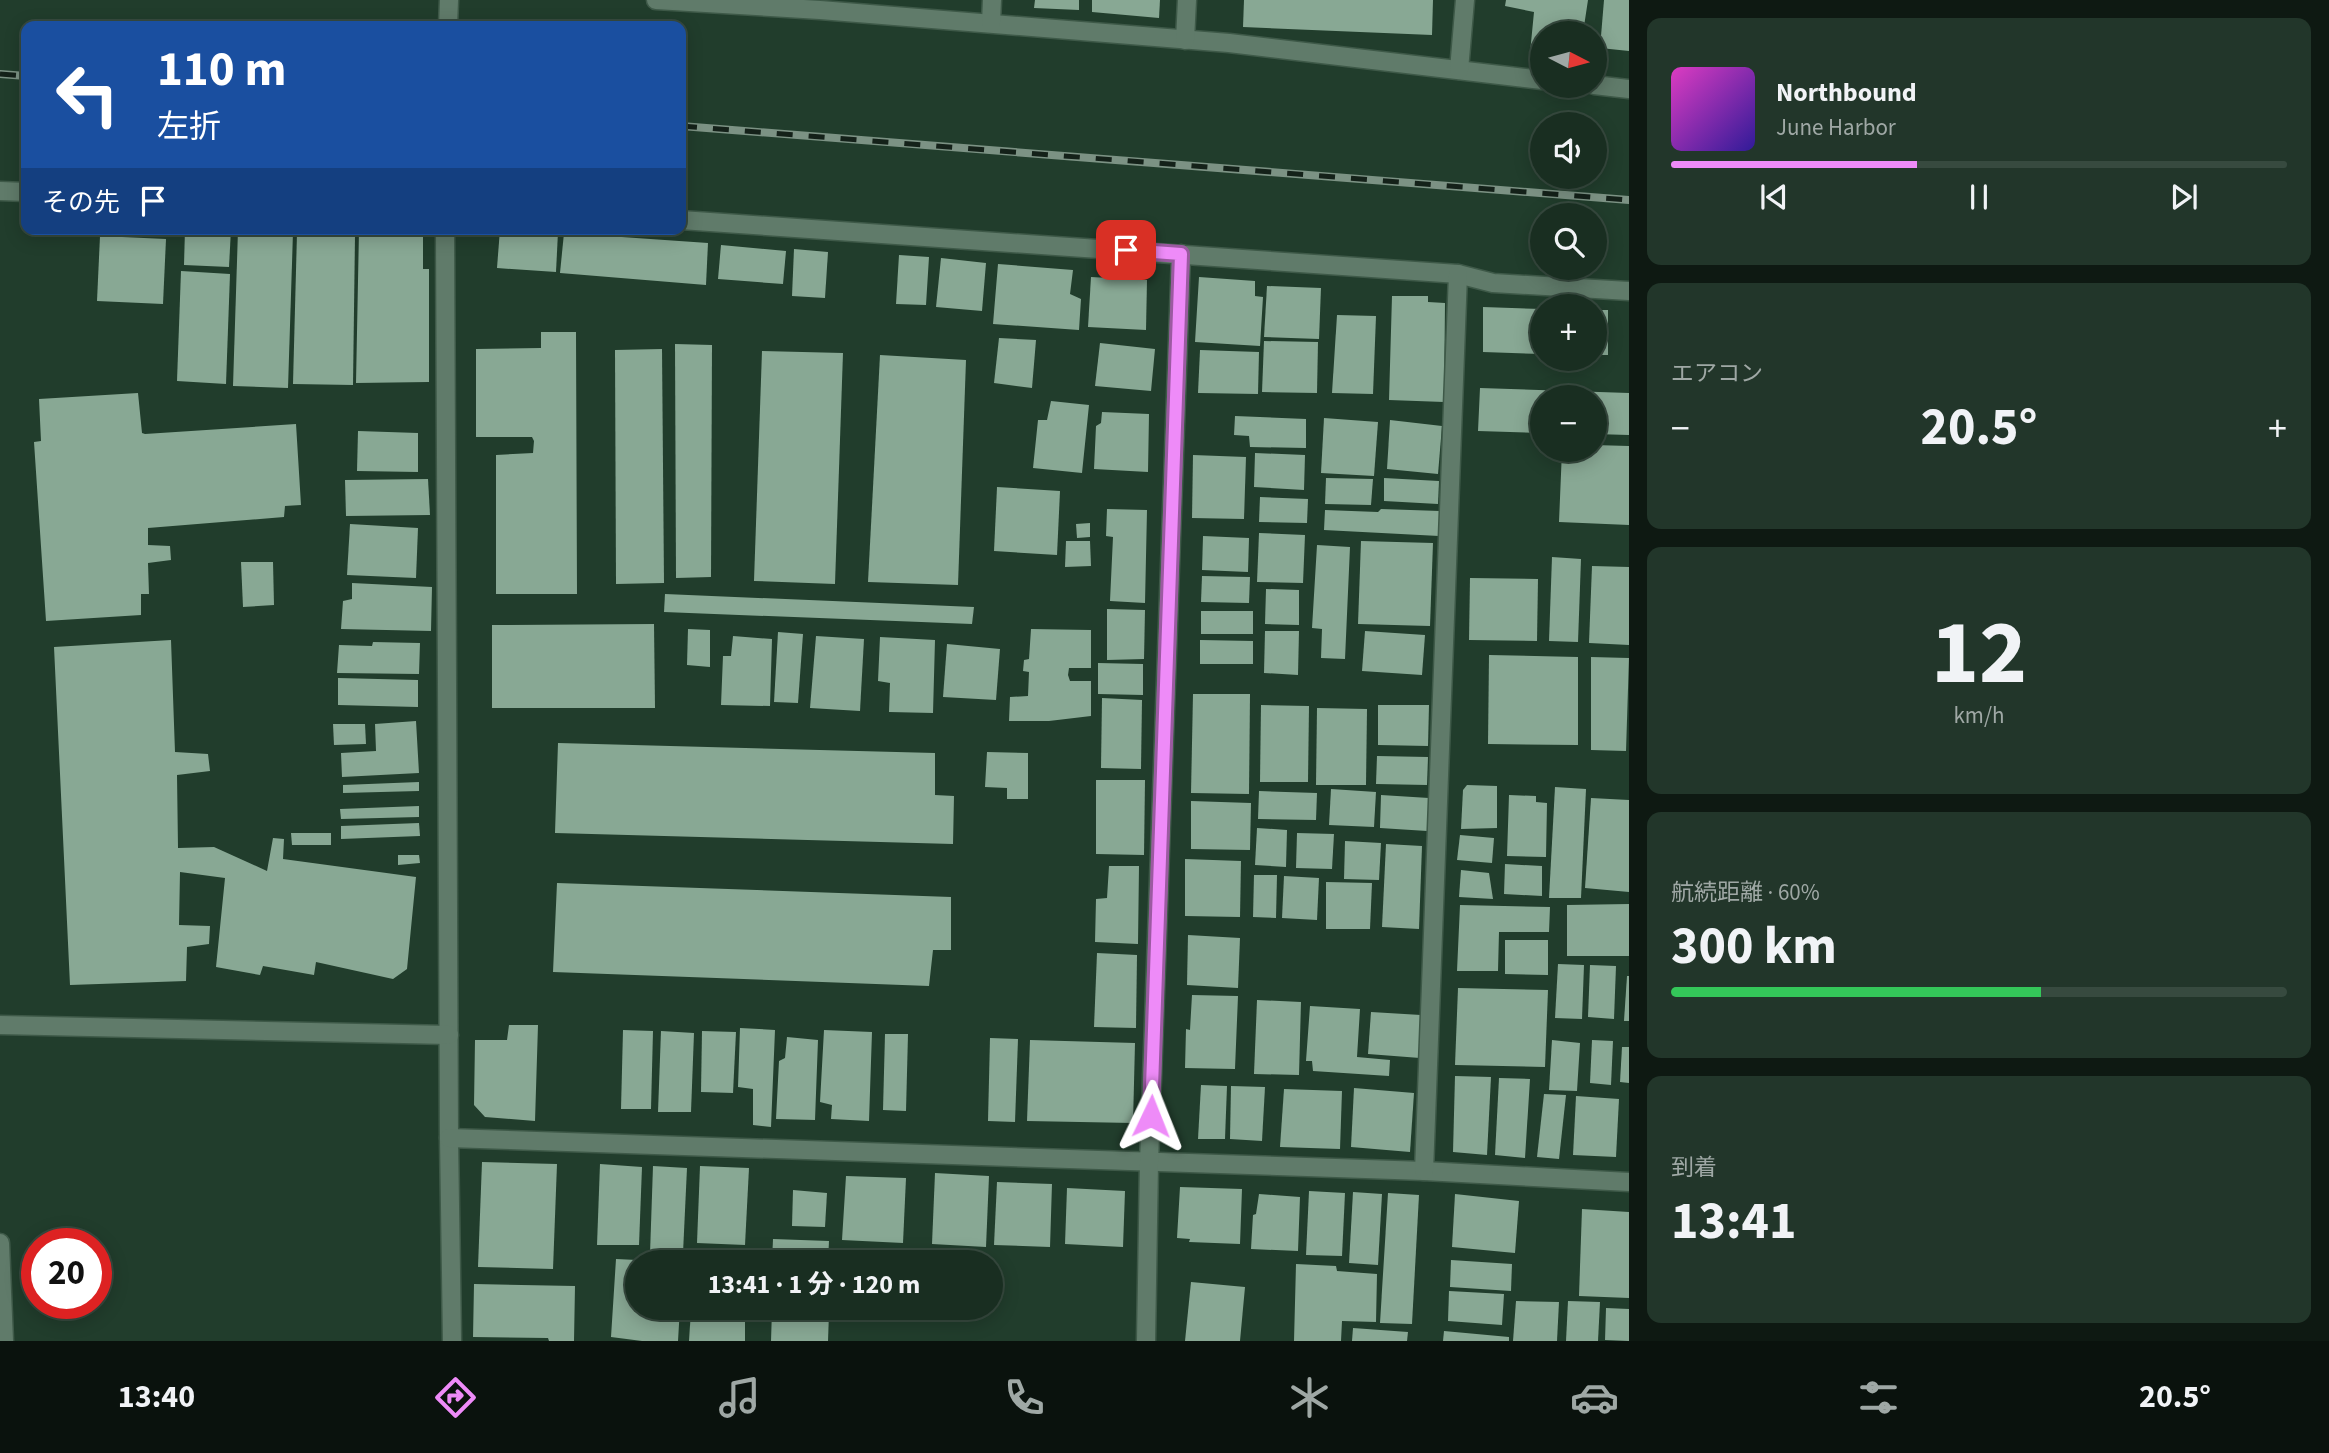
<!DOCTYPE html>
<html lang="ja">
<meta charset="utf-8">
<style>
:root{--surface:#192e21;--page:#22362a;--text:#f1f3f6;--muted:#9fa8a5;--line:#374a3f;--accent:#ee8bf8}
body{margin:0;font-family:"Source Sans 3","Noto Sans JP",sans-serif;background:var(--page);color:var(--text);height:100vh;display:flex;flex-direction:column;font-size:26px;white-space:nowrap}
*{box-sizing:border-box;margin:0}
p{font-size:23px;color:var(--muted)}
.icon{flex:none;width:38px;height:38px;fill:none;stroke:currentColor;stroke-width:2;stroke-linecap:round;stroke-linejoin:round}
.map{position:relative;flex:1;overflow:hidden}
.drawer{display:flex;flex-direction:column;gap:18px;padding:18px;background:#0e1912;width:700px}
.drawer>*{flex:none}
.guide{position:absolute;left:21px;top:21px;width:665px;height:214px;border-radius:14px;box-shadow:0 4px 18px #0003,0 0 0 2px var(--line);background:#1a4fa0;color:#fff;overflow:hidden}
.needle{width:46px;rotate:96deg}
.tools{position:absolute;left:1530px;top:21px;display:grid;gap:14px}
.tools a{display:grid;place-items:center;width:77px;height:77px;border-radius:50%;background:var(--surface);box-shadow:0 4px 18px #0003,0 0 0 2px var(--line);font-size:35px}
.speed{position:absolute;left:21px;top:1228px;display:flex;gap:14px;font-size:35px;font-weight:700;text-align:center}
.speed>*{display:grid;place-content:center;width:91px;height:91px;border-radius:50%;background:var(--surface);box-shadow:0 4px 18px #0003,0 0 0 2px var(--line);line-height:1}
.speed .limit{border:10px solid #d22;background:#fff;color:#111}
.pin{position:absolute;display:grid;place-items:center;width:60px;height:60px;color:#fff;margin:-30px;border-radius:14px;box-shadow:0 4px 10px #0006}
.me{position:absolute;width:77px;margin:-38px;rotate:2deg;stroke-linejoin:round;filter:drop-shadow(0 0 5px #0008)}
.turn{display:flex;align-items:center;gap:24px;height:147px;padding:0 21px;font-size:32px}
.turn .icon{width:91px;height:91px;stroke-width:2.5}
.turn b{display:block;font-size:49px;line-height:60px}
.then{display:flex;align-items:center;height:66px;padding:0 21px;background:#0003;gap:14px;font-size:26px}
.big{font-size:52px;font-weight:700;line-height:1.1}
.drawer .card{flex:1;display:flex;flex-direction:column;justify-content:center;gap:10px;min-width:0;padding:0 24px;border-radius:14px;background:var(--page)}
.drawer .dial{align-items:center;gap:0}
.dial b{font-size:91px;line-height:1}
.song{display:flex;align-items:center;gap:21px}
.cover{width:84px;height:84px;border-radius:10px;background:linear-gradient(135deg,hsl(310 70% 55%),hsl(250 70% 35%))}
.played{height:7px;border-radius:4px;background:linear-gradient(90deg,var(--accent) 40%,var(--line) 40%)}
.keys{display:flex;justify-content:space-around;direction:ltr}
.heat{display:flex;justify-content:space-between;align-items:center;font-size:38px;direction:ltr}
.charge{height:10px;border-radius:5px;background:linear-gradient(90deg,#34c759 60%,var(--line) 0)}
.trip{position:absolute;left:625px;top:1250px;width:378px;height:70px;border-radius:35px;background:var(--surface);box-shadow:0 4px 18px #0003,0 0 0 2px var(--line);font-weight:700;line-height:70px;text-align:center}
.tabs{display:flex;height:112px;justify-content:space-around;align-items:center;background:#0a120d;color:var(--muted)}
.tabs .icon{width:49px;height:49px}
.tabs .on{color:var(--accent)}
.tabs b{font-size:32px;color:var(--text)}
main{display:flex;flex:1;min-height:0}
.map>svg:first-child{display:block}
.building{fill:#88a894}
.lines{fill:none;stroke-linecap:round;stroke-linejoin:round}
.minor-casing{stroke:#3e5948;stroke-width:21}
.minor{stroke:#607b6a;stroke-width:18}
.rail-casing{stroke:#7c9284;stroke-width:8}
.rail{stroke:#142119;stroke-width:5;stroke-dasharray:16;stroke-linecap:butt}
.route-casing{stroke:#9b5aa1;stroke-width:18}
.route{stroke:#ee8bf8;stroke-width:12}
</style>
<main>
<div class="map">
<svg width="1629" height="1341" viewBox="0 0 1629 1341">
<rect width="100%" height="100%" fill="#213d2c"/>
<g class="building">
<polygon points="1035,0 1079,0 1079,10 1034,8"/>
<polygon points="1092,0 1160,0 1159,18 1092,12"/>
<polygon points="1244,0 1433,0 1432,35 1243,27"/>
<polygon points="1506,0 1588,0 1583,33 1542,33 1542,54 1530,53 1534,12 1505,6"/>
<polygon points="1604,0 1629,0 1629,51 1600,48"/>
<polygon points="185,229 231,229 229,267 184,265"/>
<polygon points="500,229 558,232 556,272 497,268"/>
<polygon points="238,230 293,232 288,388 233,386"/>
<polygon points="359,230 423,231 423,269 429,269 429,382 356,383"/>
<polygon points="297,233 355,235 353,385 293,384"/>
<polygon points="564,233 708,243 706,285 560,273"/>
<polygon points="100,236 166,239 163,304 97,301"/>
<polygon points="721,245 786,251 783,284 718,279"/>
<polygon points="794,249 828,252 825,298 792,296"/>
<polygon points="899,255 929,257 926,305 896,304"/>
<polygon points="941,258 986,263 982,311 936,307"/>
<polygon points="998,264 1073,270 1070,294 1081,299 1079,330 993,324"/>
<polygon points="181,271 230,274 226,384 177,381"/>
<polygon points="1091,277 1147,280 1146,330 1088,327"/>
<polygon points="1199,277 1255,281 1255,296 1263,297 1260,346 1195,342"/>
<polygon points="1267,286 1321,288 1319,339 1264,337"/>
<polygon points="1392,296 1428,296 1428,302 1445,303 1444,402 1389,400"/>
<polygon points="1483,307 1542,309 1542,354 1483,352"/>
<rect x="1594" y="310" width="14" height="45"/>
<polygon points="1337,315 1376,316 1373,394 1332,393"/>
<polygon points="541,332 576,332 577,594 496,594 496,455 533,453 534,441 532,437 476,437 476,349 541,348"/>
<polygon points="999,338 1036,340 1032,388 994,383"/>
<polygon points="1264,341 1318,342 1317,393 1262,392"/>
<polygon points="1100,343 1155,349 1151,391 1095,386"/>
<polygon points="675,344 712,345 711,577 676,578"/>
<polygon points="662,349 664,583 616,584 615,350"/>
<polygon points="1200,350 1259,352 1258,394 1198,393"/>
<polygon points="762,351 843,353 835,584 754,581"/>
<polygon points="880,355 966,360 958,585 868,582"/>
<polygon points="1480,388 1629,393 1629,435 1594,434 1594,397 1542,397 1542,433 1478,431"/>
<polygon points="138,393 142,433 145,434 296,424 301,505 285,506 284,517 148,528 148,545 170,546 171,560 148,563 149,594 141,594 141,615 46,621 34,442 41,441 39,399"/>
<polygon points="1051,401 1089,405 1082,473 1033,468 1038,420 1047,420"/>
<polygon points="1102,412 1149,414 1148,472 1094,469 1096,426 1101,423"/>
<polygon points="1235,416 1306,419 1306,448 1250,447 1249,436 1234,435"/>
<polygon points="1324,418 1378,422 1374,476 1321,473"/>
<polygon points="1390,420 1442,426 1438,474 1387,469"/>
<polygon points="358,431 418,433 418,472 357,471"/>
<polygon points="1594,445 1629,446 1629,525 1559,522 1562,450 1594,450"/>
<polygon points="1255,453 1305,455 1304,490 1254,487"/>
<polygon points="1193,455 1246,457 1244,519 1192,518"/>
<polygon points="1326,478 1373,479 1371,505 1325,504"/>
<polygon points="1384,478 1439,481 1438,504 1384,501"/>
<polygon points="428,479 430,515 346,516 345,480"/>
<polygon points="997,487 1060,491 1057,555 994,551"/>
<polygon points="1260,497 1308,499 1307,523 1259,522"/>
<polygon points="1107,509 1147,510 1145,603 1110,601 1113,537 1106,536"/>
<polygon points="1381,509 1440,511 1439,536 1324,530 1325,510 1378,512"/>
<polygon points="1090,523 1090,537 1077,538 1076,524"/>
<polygon points="350,524 418,528 416,578 347,575"/>
<polygon points="1259,533 1305,535 1303,583 1257,582"/>
<polygon points="1203,536 1249,538 1248,572 1202,570"/>
<polygon points="1066,541 1090,541 1091,566 1065,567"/>
<polygon points="1361,541 1433,543 1430,626 1358,624"/>
<polygon points="1317,545 1350,547 1345,659 1321,658 1322,629 1312,628"/>
<polygon points="1552,557 1581,559 1578,642 1549,641"/>
<polygon points="241,562 273,562 274,605 243,607"/>
<polygon points="1592,566 1629,567 1629,645 1589,643"/>
<polygon points="1202,576 1250,577 1249,603 1201,602"/>
<polygon points="1470,578 1538,579 1537,641 1469,640"/>
<polygon points="352,583 432,587 431,631 341,629 343,601 352,599"/>
<polygon points="1266,589 1299,590 1299,625 1265,624"/>
<polygon points="665,594 974,607 972,624 664,612"/>
<polygon points="1107,609 1145,610 1144,659 1107,660"/>
<rect x="1201" y="611" width="52" height="23"/>
<polygon points="654,624 655,708 492,708 492,625"/>
<polygon points="688,629 710,630 710,667 687,665"/>
<polygon points="1031,629 1091,630 1091,668 1069,668 1068,675 1070,681 1091,681 1091,716 1049,721 1009,721 1010,697 1028,696 1029,672 1023,671 1024,660 1029,659"/>
<polygon points="1265,631 1299,631 1298,675 1264,673"/>
<polygon points="1365,631 1425,635 1422,675 1362,671"/>
<polygon points="778,632 803,634 798,703 774,702"/>
<polygon points="733,636 772,639 770,706 721,705 723,656 731,656"/>
<polygon points="816,636 864,639 860,711 810,708"/>
<polygon points="880,637 935,640 933,713 889,712 890,683 878,681"/>
<polygon points="171,640 175,752 208,754 210,771 177,775 178,848 214,847 267,871 273,838 284,839 283,859 416,877 407,969 393,979 316,962 314,975 263,966 260,975 216,967 225,878 180,872 179,925 210,926 209,944 187,947 186,981 70,985 54,647"/>
<polygon points="1200,640 1253,641 1253,664 1200,664"/>
<polygon points="373,642 420,643 419,674 337,673 339,645 372,646"/>
<polygon points="947,644 1000,649 996,700 943,697"/>
<polygon points="1489,655 1578,657 1578,745 1488,744"/>
<polygon points="1591,657 1629,658 1626,751 1591,750"/>
<polygon points="1098,663 1143,664 1143,695 1098,694"/>
<polygon points="338,678 418,680 418,707 338,705"/>
<polygon points="1193,694 1250,694 1249,794 1191,793"/>
<polygon points="1102,698 1142,700 1141,769 1101,768"/>
<polygon points="1261,705 1309,706 1308,782 1260,782"/>
<polygon points="1378,705 1429,705 1428,746 1378,745"/>
<polygon points="1317,708 1367,709 1366,785 1316,785"/>
<polygon points="416,721 419,773 342,777 341,753 376,751 375,724"/>
<polygon points="333,724 365,724 366,744 334,745"/>
<polygon points="558,743 935,753 935,795 954,796 953,844 555,833"/>
<polygon points="987,752 1028,753 1028,799 1007,799 1007,788 985,787"/>
<polygon points="1377,756 1428,757 1427,785 1376,784"/>
<polygon points="1096,780 1145,780 1144,855 1096,854"/>
<polygon points="419,782 419,791 343,793 343,785"/>
<polygon points="1467,785 1497,786 1497,828 1461,829 1463,790"/>
<polygon points="1555,787 1586,789 1581,898 1549,898"/>
<polygon points="1331,789 1376,792 1374,827 1329,825"/>
<polygon points="1259,791 1317,793 1316,820 1258,819"/>
<polygon points="1381,795 1429,798 1427,831 1380,828"/>
<polygon points="1509,795 1536,796 1536,802 1547,803 1546,857 1507,856"/>
<polygon points="1591,798 1629,800 1629,892 1585,888"/>
<polygon points="1191,801 1251,803 1250,850 1191,849"/>
<polygon points="419,806 419,817 341,819 340,809"/>
<polygon points="419,823 420,836 341,839 341,826"/>
<polygon points="1257,828 1287,830 1286,867 1255,865"/>
<polygon points="291,833 331,833 331,845 292,845"/>
<polygon points="1297,833 1334,834 1332,869 1296,868"/>
<polygon points="1460,835 1494,838 1492,863 1457,860"/>
<polygon points="1345,841 1381,843 1379,880 1344,879"/>
<polygon points="1386,844 1422,846 1419,929 1382,927"/>
<polygon points="398,855 419,855 420,863 398,865"/>
<polygon points="1185,859 1241,861 1240,917 1185,916"/>
<polygon points="1505,864 1542,866 1542,896 1504,894"/>
<polygon points="1109,866 1139,866 1138,944 1095,942 1096,899 1107,898"/>
<polygon points="1461,870 1489,873 1493,899 1459,897"/>
<polygon points="1254,875 1277,875 1276,918 1253,917"/>
<polygon points="1284,876 1319,878 1317,920 1282,918"/>
<polygon points="1326,882 1372,883 1370,929 1326,929"/>
<polygon points="557,883 951,897 951,950 933,950 929,986 553,972"/>
<polygon points="1629,904 1629,956 1567,956 1567,905"/>
<polygon points="1460,905 1550,907 1549,932 1499,932 1498,971 1457,971"/>
<polygon points="1188,935 1240,938 1238,988 1187,985"/>
<polygon points="1505,940 1548,940 1548,975 1505,974"/>
<polygon points="1097,953 1137,955 1136,1028 1094,1027"/>
<polygon points="1558,964 1584,965 1582,1019 1555,1018"/>
<polygon points="1590,965 1616,966 1614,1019 1588,1017"/>
<polygon points="1627,976 1629,976 1629,1021 1624,1021"/>
<polygon points="1458,988 1548,990 1545,1067 1455,1065"/>
<polygon points="1192,995 1238,996 1235,1069 1185,1068 1186,1029 1190,1030"/>
<polygon points="1257,1000 1301,1002 1299,1075 1254,1074"/>
<polygon points="1310,1006 1360,1009 1357,1057 1390,1060 1389,1076 1313,1071 1312,1061 1306,1061"/>
<polygon points="1371,1012 1421,1015 1420,1058 1368,1054"/>
<polygon points="509,1025 538,1025 535,1121 485,1117 474,1105 475,1040 507,1040"/>
<polygon points="740,1028 775,1030 771,1127 753,1125 753,1089 738,1087"/>
<polygon points="623,1030 653,1031 651,1109 621,1109"/>
<polygon points="824,1030 872,1032 869,1121 831,1119 832,1105 820,1102"/>
<polygon points="661,1031 694,1033 691,1112 658,1112"/>
<polygon points="702,1031 736,1032 733,1093 701,1092"/>
<polygon points="885,1034 908,1034 906,1111 883,1110"/>
<polygon points="787,1037 818,1040 815,1120 776,1119 779,1061 785,1058"/>
<polygon points="990,1038 1018,1039 1015,1122 988,1121"/>
<polygon points="1030,1040 1135,1043 1133,1123 1027,1121"/>
<polygon points="1552,1040 1580,1043 1577,1091 1549,1090"/>
<polygon points="1592,1040 1613,1041 1611,1085 1590,1083"/>
<polygon points="1622,1047 1629,1047 1629,1083 1620,1082"/>
<polygon points="1455,1076 1491,1077 1487,1155 1453,1152"/>
<polygon points="1499,1078 1530,1079 1525,1158 1495,1155"/>
<polygon points="1201,1085 1227,1086 1225,1139 1198,1139"/>
<polygon points="1231,1086 1265,1087 1262,1141 1230,1139"/>
<polygon points="1354,1088 1414,1093 1410,1152 1351,1147"/>
<polygon points="1284,1089 1342,1091 1340,1149 1280,1147"/>
<polygon points="1544,1094 1566,1095 1559,1159 1537,1157"/>
<polygon points="1576,1096 1619,1099 1616,1157 1573,1155"/>
<polygon points="482,1162 557,1164 553,1269 478,1267"/>
<polygon points="600,1164 642,1167 639,1245 597,1245"/>
<polygon points="653,1166 687,1168 683,1253 650,1254"/>
<polygon points="700,1166 749,1168 745,1245 697,1243"/>
<polygon points="935,1173 989,1176 986,1247 932,1244"/>
<polygon points="846,1176 906,1178 903,1243 842,1240"/>
<polygon points="997,1182 1052,1184 1050,1247 994,1245"/>
<polygon points="1180,1187 1242,1189 1240,1244 1189,1242 1190,1239 1177,1238"/>
<polygon points="1067,1188 1125,1191 1123,1247 1065,1244"/>
<polygon points="793,1190 827,1193 825,1227 792,1226"/>
<polygon points="1309,1191 1345,1193 1342,1256 1306,1255"/>
<polygon points="1353,1192 1382,1194 1378,1265 1349,1263"/>
<polygon points="1388,1193 1419,1195 1412,1324 1380,1323"/>
<polygon points="1259,1194 1300,1197 1298,1251 1251,1249 1253,1215 1256,1214"/>
<polygon points="1455,1194 1519,1201 1515,1253 1452,1247"/>
<polygon points="1582,1209 1629,1212 1629,1298 1579,1296"/>
<polygon points="773,1239 829,1241 828,1262 772,1262"/>
<polygon points="700,1256 745,1258 745,1262 700,1262"/>
<polygon points="616,1259 637,1260 637,1307 680,1307 678,1341 642,1341 611,1337"/>
<polygon points="1451,1260 1512,1264 1511,1291 1450,1287"/>
<polygon points="1296,1264 1336,1266 1337,1271 1377,1274 1376,1322 1342,1321 1341,1341 1294,1341"/>
<polygon points="1191,1282 1245,1287 1240,1341 1185,1341"/>
<polygon points="474,1284 575,1286 574,1341 549,1341 548,1338 473,1337"/>
<polygon points="1449,1291 1504,1294 1502,1325 1448,1321"/>
<polygon points="1516,1301 1559,1302 1557,1341 1513,1341"/>
<polygon points="1568,1301 1600,1302 1598,1341 1566,1341"/>
<polygon points="1606,1308 1629,1309 1629,1341 1605,1340"/>
<polygon points="691,1310 745,1311 745,1341 689,1341"/>
<polygon points="772,1310 829,1313 828,1341 771,1341"/>
<polygon points="1353,1328 1408,1332 1407,1341 1352,1341"/>
<polygon points="1444,1331 1509,1337 1509,1341 1443,1341"/>
</g>
<g class="lines">
<g class="minor-casing">
<g id="minor">
<polyline points="656,0 820,10 1229,43 1542,80"/>
<polyline points="991,23 992,0"/>
<polyline points="448,26 449,0"/>
<polyline points="1185,40 1187,0"/>
<polyline points="1459,70 1465,0"/>
<polyline points="1594,85 1629,89"/>
<polyline points="0,191 26,192"/>
<polyline points="681,220 1458,274 1493,283 1629,291"/>
<polyline points="445,229 449,1138 452,1341"/>
<polyline points="0,1025 449,1035"/>
<polyline points="449,1138 1424,1171 1629,1182"/>
<polyline points="1424,1171 1458,274"/>
<polyline points="0,1243 4,1341"/>
<polyline points="1146,1341 1149,1163 1181,254"/>
</g>
</g>
<use href="#minor" class="minor"/>
<g class="rail-casing">
<g id="rail">
<polyline points="0,74 26,76"/>
<polyline points="681,126 1629,200"/>
</g>
</g>
<use href="#rail" class="rail"/>
</g>
<g class="lines">
<g class="route-casing">
<polyline id="route" points="1126,250 1181,254 1151,1116"/>
</g>
<use href="#route" class="route"/>
</g>
</svg>
<div class="tools">
<a><svg class="needle" viewBox="-14 -14 28 28"><path d="M0-13l5 13h-10z" fill="#e53935"/><path d="M0 13l5-13h-10z" fill="#9fa8a5"/></svg></a>
<a><svg class="icon" aria-label="sound" viewBox="0 0 24 24"><path d="M4 9h4l5-4v14l-5-4H4zM17 9q2 3 0 6"/></svg></a>
<a><svg class="icon" aria-label="search" viewBox="0 0 24 24"><circle cx="10" cy="10" r="6"/><path d="M15 15l6 6"/></svg></a>
<a>+</a>
<a>−</a>
</div>
<div class="speed"><div class="limit">20</div></div>
<div class="pin" style="left:1126px;top:250px;background:#d93025"><svg class="icon" aria-label="arrive" viewBox="0 0 24 24"><path d="M6 21V4h12l-3 4 3 4H6"/></svg></div>
<svg class="me" style="left:1151px;top:1116px" viewBox="-20 -20 40 40"><path d="M0-17L14 15 0 8-14 15z" fill="#ee8bf8" stroke="#fff" stroke-width="4"/></svg>
<div class="trip">13:41 · 1 分 · 120 m</div>
<div class="guide">
<div class="turn"><svg class="icon" aria-label="left" viewBox="0 0 24 24"><path d="M17 20v-9H6M10 6l-5 5 5 5"/></svg><div><b>110 m</b>左折</div></div>
<div class="then">その先<svg class="icon" aria-label="arrive" viewBox="0 0 24 24"><path d="M6 21V4h12l-3 4 3 4H6"/></svg></div>
</div>
</div>
<section class="drawer">
<div class="card">
<div class="song"><i class="cover"></i><div><b>Northbound</b><p>June Harbor</p></div></div>
<div class="played"></div>
<div class="keys"><svg class="icon" aria-label="previous" viewBox="0 0 24 24"><path d="M18 5L8 12l10 7zM5 5v14"/></svg><svg class="icon" aria-label="pause" viewBox="0 0 24 24"><path d="M8 5v14M16 5v14"/></svg><svg class="icon" aria-label="next" viewBox="0 0 24 24"><path d="M6 5l10 7-10 7zM19 5v14"/></svg></div>
</div>
<div class="card"><p>エアコン</p>
<div class="heat"><a>−</a><b class="big">20.5°</b><a>+</a></div>
</div>
<div class="card dial"><b>12</b><p>km/h</p></div>
<div class="card"><p>航続距離 · 60%</p><b class="big">300 km</b><div class="charge"></div></div>
<div class="card"><p>到着</p><b class="big">13:41</b></div>
</section>
</main>
<nav class="tabs">
<b>13:40</b>
<svg class="icon on" aria-label="directions" viewBox="0 0 24 24"><path d="M12 3l9 9-9 9-9-9zM9 14v-3h6M13 9l2 2-2 2"/></svg>
<svg class="icon" aria-label="music" viewBox="0 0 24 24"><path d="M9 18V5l10-2v13"/><circle cx="6" cy="18" r="3"/><circle cx="16" cy="16" r="3"/></svg>
<svg class="icon" aria-label="phone" viewBox="0 0 24 24"><path d="M5 4h4l2 5-3 2q2 4 5 5l2-3 5 2v4C11 20 4 13 5 4z"/></svg>
<svg class="icon" aria-label="climate" viewBox="0 0 24 24"><path d="M12 3v18M4 7l16 10M4 17L20 7"/></svg>
<svg class="icon" aria-label="car" viewBox="0 0 24 24"><path d="M5 17H2v-5l4-1 3-4h7l3 4 3 1v5h-3M9 17h6M6 11h13"/><circle cx="7" cy="17" r="2"/><circle cx="17" cy="17" r="2"/></svg>
<svg class="icon" aria-label="filters" viewBox="0 0 24 24"><path d="M4 7h16M4 17h16"/><circle cx="9" cy="7" r="2"/><circle cx="15" cy="17" r="2"/></svg>
<b>20.5°</b>
</nav>
